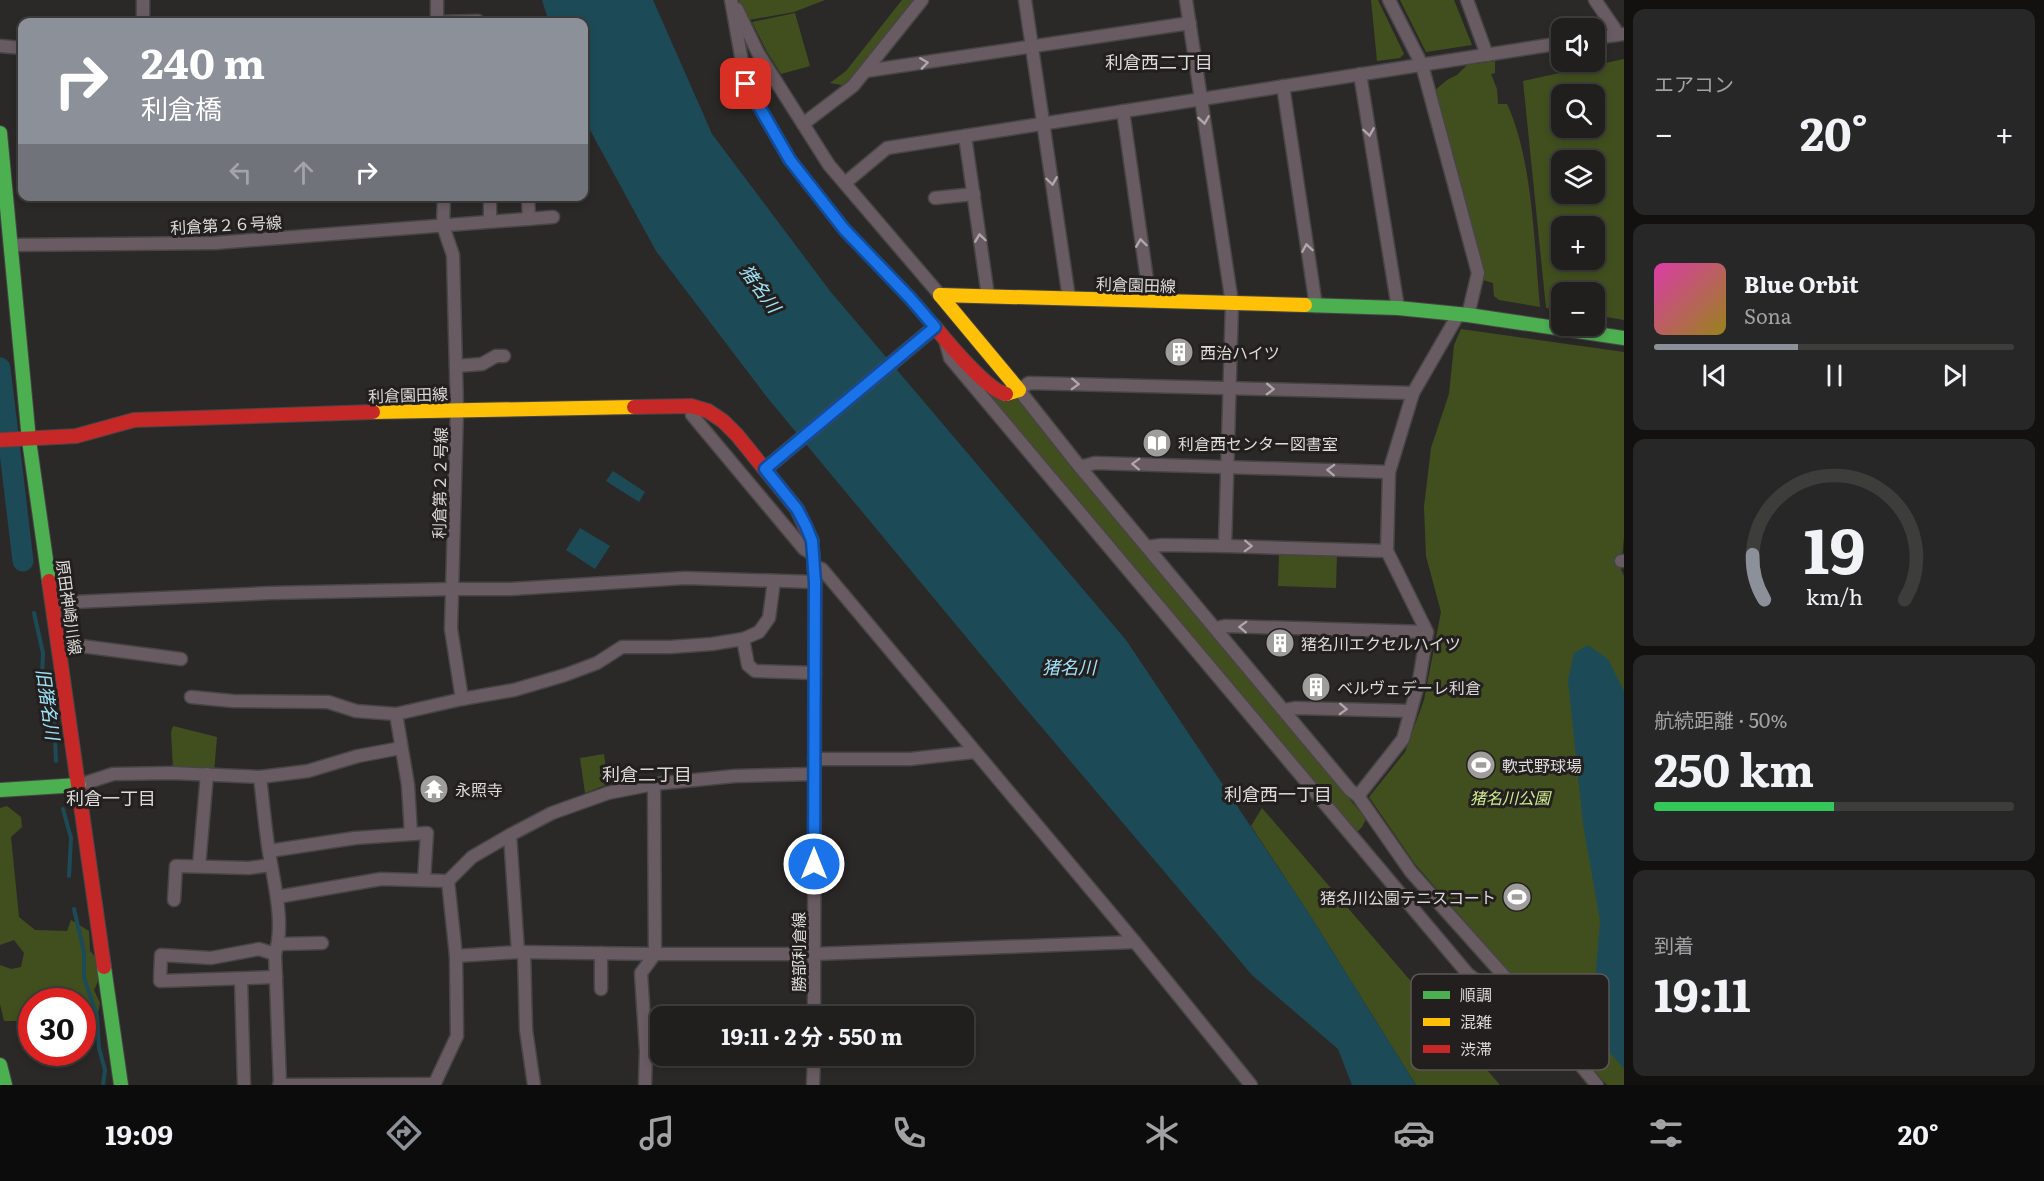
<!DOCTYPE html>
<html lang="ja">
<meta charset="utf-8">
<style>
:root{--surface:#201f1e;--page:#282727;--text:#f1f3f6;--muted:#a2a2a4;--line:#3d3d3c;--accent:#8c9099}
body{margin:0;font-family:Literata,"Noto Sans JP",serif;background:var(--page);color:var(--text);height:100vh;display:flex;flex-direction:column;font-size:22px;white-space:nowrap}
*{box-sizing:border-box;margin:0}
p{font-size:20px;color:var(--muted)}
.icon{flex:none;width:33px;height:33px;fill:none;stroke:currentColor;stroke-width:2;stroke-linecap:round;stroke-linejoin:round}
.map{position:relative;flex:1;overflow:hidden}
.sheet{display:flex;flex-direction:column;gap:9px;padding:9px;background:#121110;width:420px}
.sheet>*{flex:none}
.top-card{position:absolute;left:18px;top:18px;width:570px;height:183px;border-radius:12px;box-shadow:0 3px 9px #0003,0 0 0 2px var(--line);background:#8c9099;color:#fff;overflow:hidden}
.fabs{position:absolute;left:1551px;top:18px;display:grid;gap:12px}
.fabs a{display:grid;place-items:center;width:54px;height:54px;border-radius:12px;background:var(--surface);box-shadow:0 3px 9px #0003,0 0 0 2px var(--line);font-size:30px}
.speed{position:absolute;left:18px;top:988px;display:flex;gap:12px;font-size:30px;font-weight:700;text-align:center}
.speed>*{display:grid;place-content:center;width:78px;height:78px;border-radius:50%;background:var(--surface);box-shadow:0 3px 9px #0003,0 0 0 2px var(--line);line-height:1}
.speed .limit{border:9px solid #d22;background:#fff;color:#111}
.pin{position:absolute;display:grid;place-items:center;width:51px;height:51px;color:#fff;margin:-26px;border-radius:12px;box-shadow:0 3px 9px #0006}
.me{position:absolute;width:66px;margin:-33px;rotate:0deg;stroke-linejoin:round;filter:drop-shadow(0 0 4px #0008)}
.turn{display:flex;align-items:center;gap:21px;height:126px;padding:0 24px;font-size:27px}
.turn .icon{width:78px;height:78px;stroke-width:2.5}
.turn b{display:block;font-size:42px;line-height:51px}
.lanes{display:flex;align-items:center;height:57px;padding:0 24px;background:#0003;justify-content:center;gap:30px;direction:ltr}
.lanes .off{opacity:.35}
.big{font-size:45px;font-weight:700;line-height:1.1}
.sheet .widget{flex:1;display:flex;flex-direction:column;justify-content:center;gap:9px;min-width:0;padding:0 21px;border-radius:12px;background:var(--page)}
.sheet .dial{align-items:center;gap:0}
.dial svg{height:156px;overflow:visible;fill:none;stroke:var(--line);stroke-width:7;stroke-linecap:round;text-anchor:middle}
.dial text{fill:var(--text);stroke:none}
.song{display:flex;align-items:center;gap:18px}
.cover{width:72px;height:72px;border-radius:9px;background:linear-gradient(135deg,hsl(320 70% 55%),hsl(50 70% 35%))}
.played{height:6px;border-radius:3px;background:linear-gradient(90deg,var(--accent) 40%,var(--line) 40%)}
.keys{display:flex;justify-content:space-around;direction:ltr}
.heat{display:flex;justify-content:space-between;align-items:center;font-size:33px;direction:ltr}
.charge{height:9px;border-radius:4px;background:linear-gradient(90deg,#34c759 50%,var(--line) 0)}
.trip{position:absolute;left:650px;top:1006px;width:324px;height:60px;border-radius:12px;background:var(--surface);box-shadow:0 3px 9px #0003,0 0 0 2px var(--line);font-weight:700;line-height:60px;text-align:center}
.menu{display:flex;height:96px;justify-content:space-around;align-items:center;background:#0d0c0c;color:var(--muted)}
.menu .icon{width:42px;height:42px}
.menu .on{color:var(--accent)}
.menu b{font-size:27px;color:var(--text)}
main{display:flex;flex:1;min-height:0}
.map>svg:first-child{display:block}
.green{fill:#414f1e;fill-rule:evenodd}
.water{fill:#1c4b57}
.lines{fill:none;stroke-linecap:round;stroke-linejoin:round}
.stream{stroke:#1c4b57;stroke-width:4}
.river{stroke:#1c4b57;stroke-width:21}
.street-casing{stroke:#474545;stroke-width:15}
.fast-casing{stroke:#474545;stroke-width:16}
.slow-casing{stroke:#474545;stroke-width:16}
.jam-casing{stroke:#474545;stroke-width:16}
.street{stroke:#695b62;stroke-width:12}
.fast{stroke:#4caf50;stroke-width:14}
.slow{stroke:#ffc107;stroke-width:14}
.jam{stroke:#c62828;stroke-width:14}
.oneway{stroke:#afa8aa}
.route-casing{stroke:#114b97;stroke-width:15}
.route{stroke:#1a73e8;stroke-width:10}
.labels{text-anchor:middle;dominant-baseline:central;stroke-width:6;stroke-linejoin:round;paint-order:stroke}
.street-label{font-size:16px;fill:#dddbda;stroke:#231f1e}
.poi-label{font-size:16px;fill:#dddbda;stroke:#231f1e;text-anchor:start}
.park-label{font-size:16px;font-style:italic;fill:#ceee8e;stroke:#231f1e}
.neighbourhood-label{font-size:18px;fill:#dddbda;stroke:#231f1e}
.water-label{font-size:18px;font-style:italic;fill:#9de3f9;stroke:#231f1e}
.key{fill:#231f1e;stroke:#5b5756;stroke-width:1.5}
.key-label{font-size:16px;fill:#dddbda}
</style>
<main>
<div class="map">
<svg width="1624" height="1085" viewBox="0 0 1624 1085">
<rect width="100%" height="100%" fill="#2b2928"/>
<g class="green">
<polygon points="740,0 825,0 794,12 749,20 738,1"/>
<polygon points="902,0 917,0 854,76 842,85 830,83 846,71"/>
<polygon points="1371,0 1378,0 1404,54 1400,58 1377,61"/>
<polygon points="1400,0 1454,0 1472,45 1426,52"/>
<polygon points="795,13 810,66 781,74 767,52 752,22"/>
<path d="M 1624,59 L 1624,320 L 1595,315 L 1594,292 L 1562,292 L 1561,310 L 1546,308 L 1523,81 ZM 1562,94 L 1594,94 L 1594,128 L 1562,128 ZM 1562,160 L 1594,160 L 1594,194 L 1562,194 ZM 1562,226 L 1594,226 L 1594,260 L 1562,260 Z"/>
<path d="M 1495,61 L 1495,73 L 1491,74 L 1497,89 L 1498,104 L 1507,104 C 1533,160 1534,245 1540,307 L 1499,300 L 1494,296 L 1493,283 L 1483,280 L 1483,268 L 1434,91 L 1447,80 L 1457,75 L 1467,65 Z"/>
<polygon points="1461,329 1624,352 1624,536 1621,569 1624,576 1624,1085 1607,1085 1415,864 1369,797 1405,752 1424,700 1441,612 1426,556 1424,507 1431,448 1449,394 1454,345"/>
<polygon points="989,394 1017,399 1366,819 1362,827 1357,832"/>
<polygon points="1279,553 1337,554 1336,588 1278,586"/>
<polygon points="173,726 217,737 214,772 173,769 171,732"/>
<polygon points="604,754 608,784 585,793 580,758"/>
<path d="M 7,806 L 21,817 L 22,827 L 11,837 L 19,917 L 35,930 L 67,931 L 71,920 L 89,931 L 90,951 C 104,965 102,974 94,990 L 100,1003 L 94,1034 L 83,1035 L 82,1002 L 32,1002 L 31,1021 L 4,1021 L 0,1004 L 0,965 L 11,969 L 21,967 L 24,953 L 14,940 L 0,945 L 0,808 Z"/>
<polygon points="1262,808 1500,1085 1416,1085 1306,909 1251,826"/>
</g>
<g class="water">
<polygon points="542,0 653,0 712,134 830,291 1126,640 1306,909 1416,1085 1352,1085 1338,1049 1252,975 1016,697 766,396 656,251 584,119 584,22 549,22"/>
<polygon points="613,471 645,492 639,502 606,481"/>
<polygon points="580,528 610,546 595,569 566,550"/>
<polygon points="1588,645 1608,659 1624,691 1624,1069 1591,1031 1600,921 1583,824 1568,681 1574,653"/>
</g>
<g class="lines">
<g class="stream">
<polyline points="34,613 43,653 42,680 54,719 56,761"/>
<polyline points="63,809 71,838 69,876"/>
<polyline points="74,909 84,952 84,978 97,1016 99,1048 105,1070 103,1085"/>
</g>
<polyline class="river" points="0,368 23,561"/>
<g class="street-casing">
<g id="street">
<polyline points="143,0 143,22"/>
<polyline points="731,0 746,84 790,160 844,229 910,298 935,327"/>
<polyline points="1025,0 1069,298"/>
<polyline points="1186,0 1232,303 1225,546"/>
<polyline points="1389,0 1422,65 1478,273 1468,315"/>
<polyline points="1467,0 1487,55"/>
<polyline points="1595,0 1615,29 1616,35"/>
<polyline points="737,9 758,53 829,165 940,295"/>
<polyline points="437,22 478,21"/>
<polyline points="437,22 437,0"/>
<polyline points="1594,38 1624,34"/>
<polyline points="0,46 22,48"/>
<polyline points="866,71 1190,23"/>
<polyline points="1360,74 1398,308"/>
<polyline points="1283,86 1316,306"/>
<polyline points="1123,111 1150,301"/>
<polyline points="803,124 853,86 922,0"/>
<polyline points="965,136 988,296"/>
<polyline points="845,183 887,148 1562,43"/>
<polyline points="444,196 443,226 453,255 457,409 451,629 462,699"/>
<polyline points="528,196 529,219"/>
<polyline points="935,198 974,194"/>
<polyline points="490,218 490,196"/>
<polyline points="10,245 215,243 553,217"/>
<polyline points="946,343 950,358 1468,974 1487,988 1517,1001 1527,1007"/>
<polyline points="456,366 482,364 496,356 504,356"/>
<polyline points="1413,393 1029,383 1019,390 1080,467 1350,790 1358,796 1411,872 1538,1014 1597,1085"/>
<polyline points="691,406 692,415 804,549 813,554"/>
<polyline points="1080,467 1095,463 1389,472"/>
<polyline points="812,541 815,582 814,1017"/>
<polyline points="1147,547 1162,545 1225,546 1387,551"/>
<polyline points="1621,561 1624,561"/>
<polyline points="814,566 822,569 1135,942 1251,1085"/>
<polyline points="52,603 270,593 454,589 511,589 685,578 815,582"/>
<polyline points="1216,628 1225,626 1427,632"/>
<polyline points="743,639 748,665 755,671 815,673"/>
<polyline points="58,643 181,659"/>
<polyline points="191,697 233,701 328,702 356,711 396,714 462,699 514,690 565,675 597,663 622,647 670,647 712,644 743,639 759,632 769,618 774,581"/>
<polyline points="1285,710 1296,708 1410,711"/>
<polyline points="396,714 408,785 411,834"/>
<polyline points="814,759 910,759 974,752"/>
<path d="M 260,777 C 263,802 265,827 269,852 C 274,883 285,925 275,954 L 280,1085"/>
<polyline points="79,785 113,774 172,773 260,777 308,771 358,756 401,748"/>
<polyline points="1358,796 1403,739 1419,681 1427,632 1387,551 1389,472 1413,393 1458,315"/>
<polyline points="510,835 518,952"/>
<polyline points="269,851 355,838 427,833 424,880"/>
<polyline points="199,866 207,774"/>
<polyline points="277,897 381,879 448,881"/>
<polyline points="174,900 176,866 249,868 271,865"/>
<polyline points="279,944 322,943"/>
<polyline points="524,952 526,1030 534,1085"/>
<polyline points="275,954 259,949 211,958 161,955 160,981 276,977"/>
<polyline points="456,956 518,952 655,954 814,954 1135,942"/>
<polyline points="241,979 244,1085"/>
<polyline points="601,989 601,953"/>
<polyline points="279,1085 434,1084"/>
<polyline points="434,1085 457,1036 456,956 448,881 472,857 510,835 552,813 608,793 654,784 735,776 814,774"/>
<polyline points="645,1085 646,1051 641,973 655,954 654,784"/>
<polyline points="813,1085 814,1056"/>
</g>
</g>
<g class="fast-casing">
<g id="fast">
<polyline points="0,133 29,440 49,581"/>
<polyline points="1305,305 1398,308 1468,315 1624,338"/>
<polyline points="0,790 79,785"/>
<polyline points="104,967 121,1085"/>
<polyline points="0,1065 5,1085"/>
</g>
</g>
<g class="slow-casing">
<g id="slow">
<polyline points="940,295 1305,305"/>
<polyline points="940,295 1019,390 1006,394"/>
<polyline points="373,412 634,407"/>
</g>
</g>
<g class="jam-casing">
<g id="jam">
<polyline points="634,407 691,406 708,411 723,421 737,435 797,509 812,541"/>
<polyline points="0,440 76,436 134,420 373,412"/>
<path d="M 765,469 L 935,327 C 948,343 988,391 1006,394"/>
<polyline points="49,581 104,967"/>
</g>
</g>
<use href="#street" class="street"/>
<use href="#fast" class="fast"/>
<use href="#slow" class="slow"/>
<use href="#jam" class="jam"/>
</g>
<defs><path id="oneway-chevron" d="M-2-3.5L2.5 0L-2 3.5" fill="none" stroke-width="1.6" stroke-linecap="round" stroke-linejoin="round" transform="scale(1.5)"/></defs>
<g class="oneway">
<use href="#oneway-chevron" transform="translate(924 63) rotate(-8)"/>
<use href="#oneway-chevron" transform="translate(1204 120) rotate(81)"/>
<use href="#oneway-chevron" transform="translate(1369 132) rotate(81)"/>
<use href="#oneway-chevron" transform="translate(1052 181) rotate(82)"/>
<use href="#oneway-chevron" transform="translate(980 238) rotate(-98)"/>
<use href="#oneway-chevron" transform="translate(1141 243) rotate(-98)"/>
<use href="#oneway-chevron" transform="translate(1307 248) rotate(-99)"/>
<use href="#oneway-chevron" transform="translate(1075 384) rotate(2)"/>
<use href="#oneway-chevron" transform="translate(1270 389) rotate(1)"/>
<use href="#oneway-chevron" transform="translate(1136 464) rotate(-178)"/>
<use href="#oneway-chevron" transform="translate(1331 470) rotate(-178)"/>
<use href="#oneway-chevron" transform="translate(1248 546) rotate(2)"/>
<use href="#oneway-chevron" transform="translate(1243 627) rotate(-178)"/>
<use href="#oneway-chevron" transform="translate(1343 709) rotate(2)"/>
</g>
<g class="lines">
<g class="route-casing">
<polyline id="route" points="746,84 790,160 844,229 910,298 935,327 765,469 797,509 806,526 812,541 815,582 814,864"/>
</g>
<use href="#route" class="route"/>
</g>
<defs>
<g id="building-disc" transform="scale(1.5)"><circle r="9.5" fill="#9f9d9c" stroke="#231f1e"/><path d="M-4-6H4V6H1V3H-1V6H-4ZM-2.5-4.3h1.7v1.8h-1.7ZM.8-4.3h1.7v1.8H.8ZM-2.5-1h1.7V.8h-1.7ZM.8-1h1.7V.8H.8Z" fill="#fff"/></g>
<g id="library-disc" transform="scale(1.5)"><circle r="9.5" fill="#9f9d9c" stroke="#231f1e"/><path d="M-6-4Q-3-5.5-.7-3.5V5Q-3 3-6 4ZM6-4Q3-5.5 .7-3.5V5Q3 3 6 4Z" fill="#fff"/></g>
<g id="stadium-disc" transform="scale(1.5)"><circle r="9.5" fill="#9f9d9c" stroke="#231f1e"/><path d="M0-5a6.5 5 0 1 0 0 10a6.5 5 0 1 0 0-10ZM-3.5-1.8h7v3.6h-7Z" fill="#fff"/></g>
<g id="temple-disc" transform="scale(1.5)"><circle r="9.5" fill="#9f9d9c" stroke="#231f1e"/><path d="M0-6L5-2H3V0L6.5 2.5H4V6H1.5V3h-3V6H-4V2.5H-6.5L-3 0V-2H-5Z" fill="#fff"/></g>
</defs>
<g fill-rule="evenodd">
<use href="#building-disc" x="1179" y="352"/>
<use href="#library-disc" x="1157" y="443"/>
<use href="#building-disc" x="1280" y="643"/>
<use href="#building-disc" x="1316" y="687"/>
<use href="#stadium-disc" x="1481" y="765"/>
<use href="#temple-disc" x="434" y="789"/>
<use href="#stadium-disc" x="1517" y="897"/>
</g>
<g class="labels">
<g class="street-label">
<text transform="translate(226 224) rotate(-3)">利倉第２６号線</text>
<text transform="translate(1136 284) rotate(2)">利倉園田線</text>
<text transform="translate(408 394) rotate(-2)">利倉園田線</text>
<text transform="translate(439 483) rotate(-89)">利倉第２２号線</text>
<text transform="translate(70 607) rotate(82)">原田神崎川線</text>
<text transform="translate(798 952) rotate(-90)">勝部利倉線</text>
</g>
<g class="poi-label">
<text x="1200" y="352">西治ハイツ</text>
<text x="1178" y="443">利倉西センター図書室</text>
<text x="1301" y="643">猪名川エクセルハイツ</text>
<text x="1337" y="687">ベルヴェデーレ利倉</text>
<text x="1502" y="765">軟式野球場</text>
<text x="455" y="789">永照寺</text>
<text x="1496" y="897" text-anchor="end">猪名川公園テニスコート</text>
</g>
<g class="park-label">
<text x="1510" y="797">猪名川公園</text>
</g>
<g class="neighbourhood-label">
<text x="1159" y="61">利倉西二丁目</text>
<text x="647" y="773">利倉二丁目</text>
<text x="1278" y="793">利倉西一丁目</text>
<text x="111" y="797">利倉一丁目</text>
</g>
<g class="water-label">
<text transform="translate(761 288) rotate(54)">猪名川</text>
<text x="1069" y="666">猪名川</text>
<text transform="translate(49 704) rotate(82)">旧猪名川</text>
</g>
</g>
<rect x="1411" y="974" width="198" height="96" rx="9" class="key"/>
<rect x="1423" y="991" width="27" height="8" fill="#4caf50"/>
<rect x="1423" y="1018" width="27" height="8" fill="#ffc107"/>
<rect x="1423" y="1045" width="27" height="8" fill="#c62828"/>
<g class="key-label">
<text x="1460" y="1001">順調</text>
<text x="1460" y="1028">混雑</text>
<text x="1460" y="1055">渋滞</text>
</g>
</svg>
<div class="fabs">
<a><svg class="icon" aria-label="sound" viewBox="0 0 24 24"><path d="M4 9h4l5-4v14l-5-4H4zM17 9q2 3 0 6"/></svg></a>
<a><svg class="icon" aria-label="search" viewBox="0 0 24 24"><circle cx="10" cy="10" r="6"/><path d="M15 15l6 6"/></svg></a>
<a><svg class="icon" aria-label="layers" viewBox="0 0 24 24"><path d="M12 4l9 5-9 5-9-5zM3 14l9 5 9-5"/></svg></a>
<a>+</a>
<a>−</a>
</div>
<div class="speed"><div class="limit">30</div></div>
<div class="pin" style="left:746px;top:84px;background:#d93025"><svg class="icon" aria-label="arrive" viewBox="0 0 24 24"><path d="M6 21V4h12l-3 4 3 4H6"/></svg></div>
<svg class="me" style="left:814px;top:864px" viewBox="-20 -20 40 40"><circle r="17" fill="#1a73e8" stroke="#fff" stroke-width="3"/><path d="M0-11L8 9 0 5-8 9z" fill="#fff"/></svg>
<div class="trip">19:11 · 2 分 · 550 m</div>
<div class="top-card">
<div class="turn"><svg class="icon" aria-label="right" viewBox="0 0 24 24"><path d="M7 20v-9h11M14 6l5 5-5 5"/></svg><div><b>240 m</b>利倉橋</div></div>
<div class="lanes"><svg class="icon off" aria-label="left" viewBox="0 0 24 24"><path d="M17 20v-9H6M10 6l-5 5 5 5"/></svg><svg class="icon off" aria-label="ahead" viewBox="0 0 24 24"><path d="M12 20V5M6 11l6-6 6 6"/></svg><svg class="icon" aria-label="right" viewBox="0 0 24 24"><path d="M7 20v-9h11M14 6l5 5-5 5"/></svg></div>
</div>
</div>
<section class="sheet">
<div class="widget"><p>エアコン</p>
<div class="heat"><a>−</a><b class="big">20°</b><a>+</a></div>
</div>
<div class="widget">
<div class="song"><i class="cover"></i><div><b>Blue Orbit</b><p>Sona</p></div></div>
<div class="played"></div>
<div class="keys"><svg class="icon" aria-label="previous" viewBox="0 0 24 24"><path d="M18 5L8 12l10 7zM5 5v14"/></svg><svg class="icon" aria-label="pause" viewBox="0 0 24 24"><path d="M8 5v14M16 5v14"/></svg><svg class="icon" aria-label="next" viewBox="0 0 24 24"><path d="M6 5l10 7-10 7zM19 5v14"/></svg></div>
</div>
<div class="widget dial"><svg viewBox="0 0 100 80">
<path d="M14 69A42 42 0 1 1 86 69"/>
<path d="M14 69A42 42 0 0 1 8 46" stroke="#8c9099"/>
<text x="50" y="56" font-size="32" font-weight="700">19</text>
<text x="50" y="72" font-size="11">km/h</text>
</svg></div>
<div class="widget"><p>航続距離 · 50%</p><b class="big">250 km</b><div class="charge"></div></div>
<div class="widget"><p>到着</p><b class="big">19:11</b></div>
</section>
</main>
<nav class="menu">
<b>19:09</b>
<svg class="icon on" aria-label="directions" viewBox="0 0 24 24"><path d="M12 3l9 9-9 9-9-9zM9 14v-3h6M13 9l2 2-2 2"/></svg>
<svg class="icon" aria-label="music" viewBox="0 0 24 24"><path d="M9 18V5l10-2v13"/><circle cx="6" cy="18" r="3"/><circle cx="16" cy="16" r="3"/></svg>
<svg class="icon" aria-label="phone" viewBox="0 0 24 24"><path d="M5 4h4l2 5-3 2q2 4 5 5l2-3 5 2v4C11 20 4 13 5 4z"/></svg>
<svg class="icon" aria-label="climate" viewBox="0 0 24 24"><path d="M12 3v18M4 7l16 10M4 17L20 7"/></svg>
<svg class="icon" aria-label="car" viewBox="0 0 24 24"><path d="M5 17H2v-5l4-1 3-4h7l3 4 3 1v5h-3M9 17h6M6 11h13"/><circle cx="7" cy="17" r="2"/><circle cx="17" cy="17" r="2"/></svg>
<svg class="icon" aria-label="filters" viewBox="0 0 24 24"><path d="M4 7h16M4 17h16"/><circle cx="9" cy="7" r="2"/><circle cx="15" cy="17" r="2"/></svg>
<b>20°</b>
</nav>
